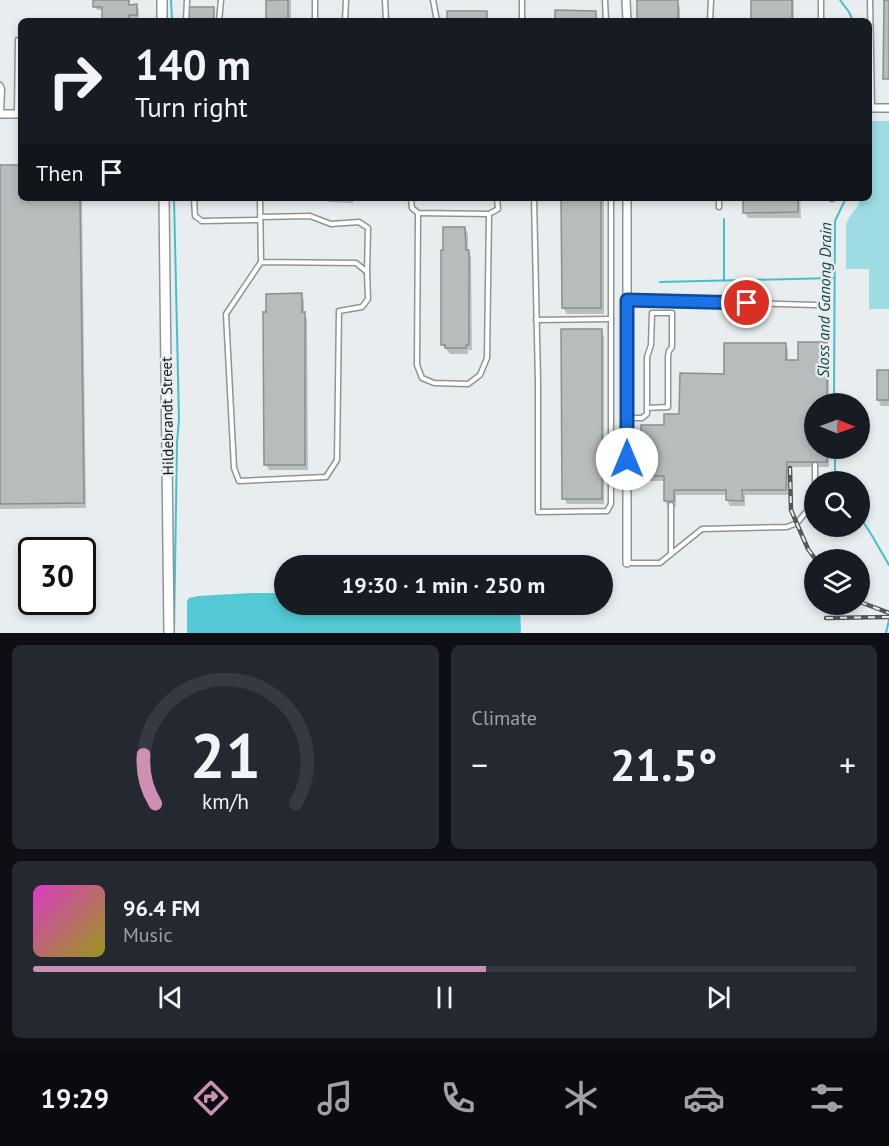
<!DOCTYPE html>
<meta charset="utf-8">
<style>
:root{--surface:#171b24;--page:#242831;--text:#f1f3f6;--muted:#9ea1a6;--line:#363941;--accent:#cd90b4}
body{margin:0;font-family:"PT Sans",sans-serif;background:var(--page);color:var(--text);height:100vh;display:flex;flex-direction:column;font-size:22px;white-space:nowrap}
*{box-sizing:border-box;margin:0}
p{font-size:20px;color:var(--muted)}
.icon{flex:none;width:33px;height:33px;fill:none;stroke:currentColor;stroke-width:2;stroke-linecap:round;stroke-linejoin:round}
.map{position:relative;height:633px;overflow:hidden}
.sheet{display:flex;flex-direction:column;gap:12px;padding:12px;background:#0d0f14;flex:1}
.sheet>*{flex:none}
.top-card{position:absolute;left:18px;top:18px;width:854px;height:183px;border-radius:9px;box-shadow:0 3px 9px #0003;background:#171b24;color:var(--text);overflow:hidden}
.needle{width:39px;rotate:91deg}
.tools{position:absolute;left:804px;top:393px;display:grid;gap:12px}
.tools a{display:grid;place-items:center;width:66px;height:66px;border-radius:50%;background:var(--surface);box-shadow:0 3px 9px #0003;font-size:30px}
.speed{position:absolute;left:18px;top:537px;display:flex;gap:12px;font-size:30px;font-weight:700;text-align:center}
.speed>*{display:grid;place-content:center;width:78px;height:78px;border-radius:50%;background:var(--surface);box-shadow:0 3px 9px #0003;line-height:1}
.speed .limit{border:3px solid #111;border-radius:9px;background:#fff;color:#111}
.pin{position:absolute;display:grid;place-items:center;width:51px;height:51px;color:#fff;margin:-26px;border:3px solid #fff;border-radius:50%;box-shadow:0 2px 6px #0007}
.me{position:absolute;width:66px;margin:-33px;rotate:0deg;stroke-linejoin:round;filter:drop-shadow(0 0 4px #0008)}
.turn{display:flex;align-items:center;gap:21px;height:126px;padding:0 18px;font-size:27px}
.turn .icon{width:78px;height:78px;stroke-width:2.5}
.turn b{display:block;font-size:42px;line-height:51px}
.then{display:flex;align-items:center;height:57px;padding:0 18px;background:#0003;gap:12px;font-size:22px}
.big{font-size:45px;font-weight:700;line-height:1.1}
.sheet .widget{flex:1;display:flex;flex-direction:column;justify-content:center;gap:9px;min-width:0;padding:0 21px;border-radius:9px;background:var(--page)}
.sheet .dial{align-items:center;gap:0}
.dial svg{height:156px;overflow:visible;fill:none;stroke:var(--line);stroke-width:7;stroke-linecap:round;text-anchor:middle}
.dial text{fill:var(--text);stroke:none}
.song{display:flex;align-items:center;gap:18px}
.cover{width:72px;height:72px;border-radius:9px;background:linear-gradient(135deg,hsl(310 70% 55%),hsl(60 70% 35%))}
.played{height:6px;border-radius:3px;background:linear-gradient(90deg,var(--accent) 55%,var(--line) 55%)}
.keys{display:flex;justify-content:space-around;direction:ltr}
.heat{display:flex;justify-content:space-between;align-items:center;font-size:33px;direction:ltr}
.sheet .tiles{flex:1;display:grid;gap:12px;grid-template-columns:1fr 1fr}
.widget:last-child{grid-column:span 2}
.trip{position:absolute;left:274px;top:555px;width:339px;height:60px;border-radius:30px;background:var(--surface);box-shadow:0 3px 9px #0003;font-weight:700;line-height:60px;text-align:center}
.tabs{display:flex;height:96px;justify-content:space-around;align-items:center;background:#090b0e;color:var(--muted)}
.tabs .icon{width:42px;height:42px}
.tabs .selected{color:var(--accent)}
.tabs b{font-size:27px;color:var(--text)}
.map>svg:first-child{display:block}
.green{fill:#9cdce2}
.forest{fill:#52c9d4}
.shadow{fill:#0003}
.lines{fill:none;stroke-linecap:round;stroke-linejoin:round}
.stream{stroke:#47bfca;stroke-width:2}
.building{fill:#b7bdbd;stroke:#8a8f90;stroke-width:1.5}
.lane-casing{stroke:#8f9495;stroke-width:7}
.street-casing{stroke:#8f9495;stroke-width:10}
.secondary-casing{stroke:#8f9495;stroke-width:12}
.lane{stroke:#fff;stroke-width:4}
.street{stroke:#fff;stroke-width:7}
.secondary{stroke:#fff;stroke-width:9}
.rail-casing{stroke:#545758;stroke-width:4.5}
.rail{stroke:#e8eeef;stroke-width:2;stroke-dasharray:7;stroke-linecap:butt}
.route-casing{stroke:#114b97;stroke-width:15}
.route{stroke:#1a73e8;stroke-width:10}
.labels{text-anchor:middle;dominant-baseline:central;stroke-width:4.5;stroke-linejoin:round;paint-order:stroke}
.street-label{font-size:15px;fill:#111314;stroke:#e8eeef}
.water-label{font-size:16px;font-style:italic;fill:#11464b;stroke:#e8eeef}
</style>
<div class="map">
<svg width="889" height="633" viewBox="0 0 889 633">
<rect width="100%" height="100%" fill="#e8eeef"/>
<polygon class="green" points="869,121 889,121 889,309 869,309 869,269 846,269 846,224 850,216 858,206 860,198 868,198"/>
<polygon class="forest" points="251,593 285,593 285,604 520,605 521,633 187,633 187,601 189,598 198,596"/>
<g class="shadow">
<rect x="268" y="0" width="23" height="21"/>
<rect x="753" y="0" width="41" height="21"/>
<polygon points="128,1 131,6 136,6 139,10 139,18 131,18 131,21 104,21 103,10 97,10 95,6"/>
<polygon points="677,1 680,7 680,21 639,21"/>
<polygon points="0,166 21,166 21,198 82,198 86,508 0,509"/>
<polygon points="326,198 353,198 353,203 328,202"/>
<polygon points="563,198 604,198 604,314 567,314 563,308"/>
<polygon points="744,198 800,198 801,218 748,218 744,212"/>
<polygon points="465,228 468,234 468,251 471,257 472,350 468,350 468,354 450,354 443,345"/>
<polygon points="301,295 304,300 304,314 307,319 308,470 269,470 266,465"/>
<polygon points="601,331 604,337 604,504 567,504 564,498"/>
<polygon points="785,344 788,350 788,361 799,361 826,344 829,349 829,404 814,404 814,448 829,448 829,467 789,467 789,495 745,495 745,506 730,506 727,500 727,495 676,495 676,507 668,507 665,501 665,481 646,481 643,476 665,426 681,415 725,375"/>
<polygon points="878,372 889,372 889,406 881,406 878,400"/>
</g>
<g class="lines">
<g class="stream">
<polyline points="171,0 172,21"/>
<polyline points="840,0 849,12 853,21"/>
<polyline points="724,219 724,281"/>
<polyline points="660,282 834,278"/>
<polyline points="834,404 835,221 846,198"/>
<polyline points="835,448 835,475 837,482"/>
<polyline points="860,517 871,534 889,565"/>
<polyline points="174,633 177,442 179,420 174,198"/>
<polyline points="886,633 889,620"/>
</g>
</g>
<g class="building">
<polygon points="93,0 129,0 129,5 137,4 137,15 129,15 129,20 102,20 102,7 93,7"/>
<rect x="266" y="0" width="22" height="21"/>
<rect x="637" y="0" width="41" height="21"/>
<rect x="751" y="0" width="41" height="21"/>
<polygon points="884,0 889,0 889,79 883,79"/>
<rect x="188" y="7" width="26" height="14"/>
<polygon points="555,10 596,11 596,21 555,21"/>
<rect x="447" y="11" width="40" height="10"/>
<polygon points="0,165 21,165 21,198 80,198 84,503 0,504"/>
<polygon points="561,198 601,198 601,308 562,308"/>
<polygon points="743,198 798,198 798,212 743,213"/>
<polygon points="443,227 465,227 466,250 469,250 469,345 466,345 466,348 445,348 445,345 441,345 441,250 443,250"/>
<polygon points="302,293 302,312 305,312 305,465 264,465 263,312 266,312 266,294"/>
<polygon points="561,329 602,329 602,499 562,499"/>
<polygon points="798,342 827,342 827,404 814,404 814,448 827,448 827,462 787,462 786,490 742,490 743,501 726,500 726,490 674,490 674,501 664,501 664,476 641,476 641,425 664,425 664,414 679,414 680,373 724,374 724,343 786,343 786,360 798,360"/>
<rect x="877" y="370" width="12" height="30"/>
</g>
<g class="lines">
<g class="lane-casing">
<g id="lane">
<polyline points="385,0 386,21"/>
<polyline points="433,0 437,21"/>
<polyline points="522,0 522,21"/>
<polyline points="605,0 606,21"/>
<polyline points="821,0 821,21"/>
<polyline points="870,0 872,107"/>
<polyline points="186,21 187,0"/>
<polyline points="219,21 221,0"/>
<polyline points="315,21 315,0"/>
<polyline points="345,21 346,0"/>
<polyline points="710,21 711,0"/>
<polyline points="0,85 2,89 1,114"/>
<polyline points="17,113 18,40"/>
<polyline points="194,198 195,216 202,221 260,220"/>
<polyline points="260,198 261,262 226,314 234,468 239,481 326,477 337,460 339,311 362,307 368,299 367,272 356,263 261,262"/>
<polyline points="411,198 412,208 418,213 489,214 498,209 497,198"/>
<polyline points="534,198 538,382 538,512 607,511 611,504 611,198"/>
<polyline points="719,198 719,207"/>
<polyline points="832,198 832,199"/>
<polyline points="418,213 417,365 422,378 434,383 468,384 480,375 487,358 489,214"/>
<polyline points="260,217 310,216 331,224 359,222 368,228 367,272"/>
<polyline points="628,300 816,305"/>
<polyline points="536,320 611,319"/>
<polyline points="628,418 642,418 647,414 647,357 651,345 652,313 672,313 672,347 669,351 668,356 668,407 647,408"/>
<polyline points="815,465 815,482"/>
<polyline points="671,554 702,529 787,527 797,523 806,512 814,512"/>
<polyline points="628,563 660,563 671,554 671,505"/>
</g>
</g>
<g class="street-casing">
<g id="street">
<polyline points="626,0 627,21"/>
<polyline points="868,108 889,108"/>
<polyline points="0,114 21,114"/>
<polyline points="627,563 627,198"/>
</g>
</g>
<g class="secondary-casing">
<g id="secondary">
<polyline points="162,0 162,21"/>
<polyline points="164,198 169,633"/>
</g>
</g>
<use href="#lane" class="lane"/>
<use href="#street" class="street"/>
<use href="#secondary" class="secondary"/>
<g class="rail-casing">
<g id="rail">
<polyline points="790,468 791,510 808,549 816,560"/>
<polyline points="860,602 889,613"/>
<polyline points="826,618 889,617"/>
</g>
</g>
<use href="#rail" class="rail"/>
</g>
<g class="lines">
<g class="route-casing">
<polyline id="route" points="627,459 627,300 747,303"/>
</g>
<use href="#route" class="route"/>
</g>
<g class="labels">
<g class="street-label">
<text transform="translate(167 416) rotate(-91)">Hildebrandt Street</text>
</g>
<g class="water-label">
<text transform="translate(824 300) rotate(-89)">Sloss and Ganong Drain</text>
</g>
</g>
</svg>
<div class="tools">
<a><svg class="needle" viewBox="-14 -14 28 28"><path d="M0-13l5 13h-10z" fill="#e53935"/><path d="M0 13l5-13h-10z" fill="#9ea1a6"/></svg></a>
<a><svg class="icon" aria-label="search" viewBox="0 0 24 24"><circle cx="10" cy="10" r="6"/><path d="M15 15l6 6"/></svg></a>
<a><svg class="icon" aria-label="layers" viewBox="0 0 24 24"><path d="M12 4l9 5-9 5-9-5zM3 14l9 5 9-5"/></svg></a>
</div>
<div class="speed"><div class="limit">30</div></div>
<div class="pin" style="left:747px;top:303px;background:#d93025"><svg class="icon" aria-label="arrive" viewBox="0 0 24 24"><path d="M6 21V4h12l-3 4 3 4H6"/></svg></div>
<svg class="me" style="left:627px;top:459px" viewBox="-20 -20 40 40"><circle r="19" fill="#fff"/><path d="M0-13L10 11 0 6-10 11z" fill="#1a73e8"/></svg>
<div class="trip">19:30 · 1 min · 250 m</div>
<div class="top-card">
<div class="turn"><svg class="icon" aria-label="right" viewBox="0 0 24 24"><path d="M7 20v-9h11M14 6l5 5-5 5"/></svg><div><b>140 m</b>Turn right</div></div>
<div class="then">Then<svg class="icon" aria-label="arrive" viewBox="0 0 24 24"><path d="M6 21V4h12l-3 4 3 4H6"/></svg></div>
</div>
</div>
<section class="sheet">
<div class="tiles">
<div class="widget dial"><svg viewBox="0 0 100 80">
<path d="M14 69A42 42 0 1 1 86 69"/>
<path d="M14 69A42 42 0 0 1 8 44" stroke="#cd90b4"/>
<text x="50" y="56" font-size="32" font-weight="700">21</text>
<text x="50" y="72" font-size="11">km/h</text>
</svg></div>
<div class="widget"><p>Climate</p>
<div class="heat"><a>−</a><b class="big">21.5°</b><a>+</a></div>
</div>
<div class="widget">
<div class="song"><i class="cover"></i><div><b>96.4 FM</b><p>Music</p></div></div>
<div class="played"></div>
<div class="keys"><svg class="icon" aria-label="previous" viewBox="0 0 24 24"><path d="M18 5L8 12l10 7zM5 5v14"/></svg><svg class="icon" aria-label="pause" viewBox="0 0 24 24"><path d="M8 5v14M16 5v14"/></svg><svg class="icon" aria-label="next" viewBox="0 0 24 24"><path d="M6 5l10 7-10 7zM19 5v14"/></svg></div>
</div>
</div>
</section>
<nav class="tabs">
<b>19:29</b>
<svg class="icon selected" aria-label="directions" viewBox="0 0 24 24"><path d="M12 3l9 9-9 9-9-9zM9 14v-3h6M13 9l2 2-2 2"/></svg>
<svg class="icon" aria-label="music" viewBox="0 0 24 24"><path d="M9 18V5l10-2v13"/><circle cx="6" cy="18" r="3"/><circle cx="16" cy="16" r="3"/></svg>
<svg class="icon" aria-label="phone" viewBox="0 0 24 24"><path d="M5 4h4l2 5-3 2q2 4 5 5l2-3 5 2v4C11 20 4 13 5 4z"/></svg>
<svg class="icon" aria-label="climate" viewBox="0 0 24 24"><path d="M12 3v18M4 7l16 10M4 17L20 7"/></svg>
<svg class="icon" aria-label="car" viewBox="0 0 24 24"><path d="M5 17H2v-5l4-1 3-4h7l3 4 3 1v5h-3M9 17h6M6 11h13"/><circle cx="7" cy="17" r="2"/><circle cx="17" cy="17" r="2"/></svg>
<svg class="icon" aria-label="filters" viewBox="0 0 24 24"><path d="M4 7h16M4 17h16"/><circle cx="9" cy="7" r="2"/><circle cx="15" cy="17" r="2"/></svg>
</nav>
